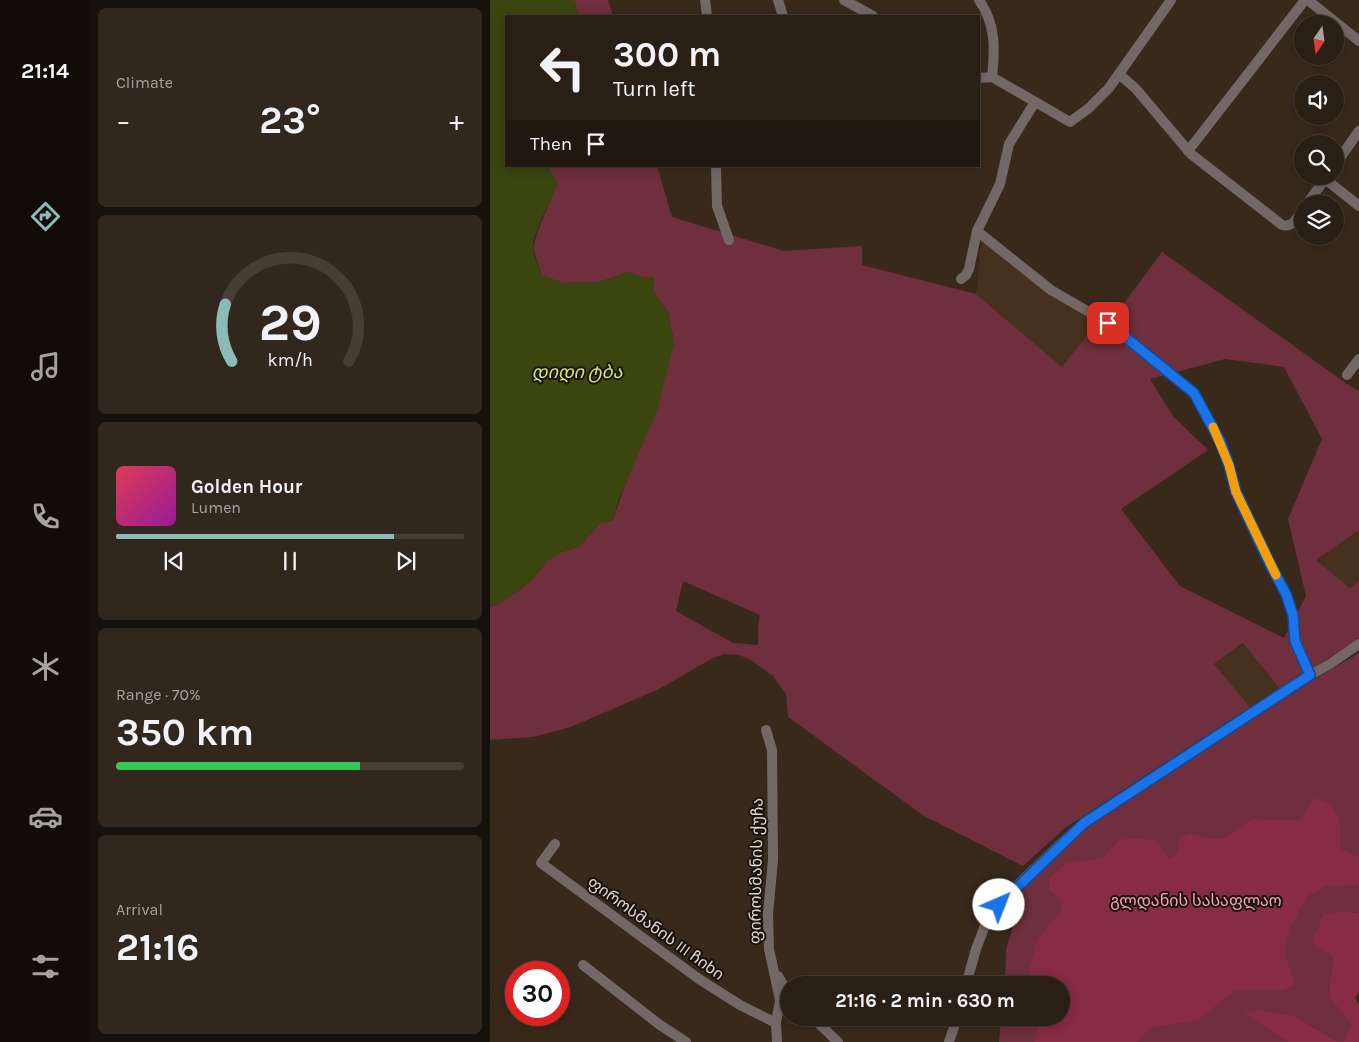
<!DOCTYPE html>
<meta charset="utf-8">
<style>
:root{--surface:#2a1f14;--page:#32271d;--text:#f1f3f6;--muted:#a5a2a0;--line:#463d34;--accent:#8bbbb9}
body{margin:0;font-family:Karla,"Noto Sans Georgian",sans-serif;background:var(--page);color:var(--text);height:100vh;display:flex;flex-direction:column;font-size:19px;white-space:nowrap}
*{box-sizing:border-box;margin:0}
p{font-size:16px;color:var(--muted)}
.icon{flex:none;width:28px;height:28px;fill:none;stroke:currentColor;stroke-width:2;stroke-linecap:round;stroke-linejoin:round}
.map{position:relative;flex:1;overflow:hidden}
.details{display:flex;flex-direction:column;gap:8px;padding:8px;background:#17110b;width:400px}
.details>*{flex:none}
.guide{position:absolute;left:15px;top:15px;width:475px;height:152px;border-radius:0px;box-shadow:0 2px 12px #0003,0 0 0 1px var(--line);background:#2a1f14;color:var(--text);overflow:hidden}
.needle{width:32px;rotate:193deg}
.fabs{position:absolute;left:804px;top:15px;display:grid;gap:10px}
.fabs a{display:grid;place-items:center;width:50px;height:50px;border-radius:50%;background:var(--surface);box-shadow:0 2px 12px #0003,0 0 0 1px var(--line);font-size:25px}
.speed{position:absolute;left:15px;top:961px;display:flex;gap:10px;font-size:25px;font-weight:700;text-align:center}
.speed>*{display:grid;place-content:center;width:65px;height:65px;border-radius:50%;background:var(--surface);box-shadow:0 2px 12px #0003,0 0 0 1px var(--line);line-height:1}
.speed .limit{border:8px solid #d22;background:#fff;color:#111}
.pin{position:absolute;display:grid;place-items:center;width:42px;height:42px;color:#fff;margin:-21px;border-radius:10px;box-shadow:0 2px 8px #0006}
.me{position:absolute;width:55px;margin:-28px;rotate:44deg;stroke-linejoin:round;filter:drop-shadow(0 0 4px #0008)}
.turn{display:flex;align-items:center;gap:18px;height:105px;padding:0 25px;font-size:22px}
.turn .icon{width:65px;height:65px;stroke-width:2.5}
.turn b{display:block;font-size:35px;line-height:42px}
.then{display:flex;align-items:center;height:48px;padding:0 25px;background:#0003;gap:10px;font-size:19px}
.big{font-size:38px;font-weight:700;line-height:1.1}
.details .card{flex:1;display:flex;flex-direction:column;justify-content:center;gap:8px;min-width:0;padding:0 18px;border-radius:8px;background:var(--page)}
.details .dial{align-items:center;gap:0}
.dial svg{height:130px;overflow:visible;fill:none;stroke:var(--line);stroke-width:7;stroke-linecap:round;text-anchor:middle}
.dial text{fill:var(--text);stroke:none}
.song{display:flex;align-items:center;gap:15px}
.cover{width:60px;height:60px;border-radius:8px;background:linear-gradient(135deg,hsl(350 70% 55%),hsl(300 70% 35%))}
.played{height:5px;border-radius:2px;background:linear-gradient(90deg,var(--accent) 80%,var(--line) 80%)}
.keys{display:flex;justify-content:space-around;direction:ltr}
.heat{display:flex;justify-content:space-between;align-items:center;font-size:28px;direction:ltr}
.charge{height:8px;border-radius:4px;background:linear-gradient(90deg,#34c759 70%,var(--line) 0)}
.trip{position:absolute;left:290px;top:976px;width:290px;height:50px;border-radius:25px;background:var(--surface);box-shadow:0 2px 12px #0003,0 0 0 1px var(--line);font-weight:700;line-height:50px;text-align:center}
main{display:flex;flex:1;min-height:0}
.menu{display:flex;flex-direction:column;width:90px;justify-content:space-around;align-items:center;background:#110c08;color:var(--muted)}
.menu .icon{width:35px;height:35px}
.menu .selected{color:var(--accent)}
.menu b{font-size:22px;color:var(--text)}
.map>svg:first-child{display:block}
.built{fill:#45311d}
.green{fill:#6f2f3c;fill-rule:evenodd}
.forest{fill:#872c42}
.water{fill:#3a4510}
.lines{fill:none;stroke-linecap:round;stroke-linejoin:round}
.street{stroke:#736865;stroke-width:10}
.route-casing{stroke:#114b97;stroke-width:12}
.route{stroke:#1a73e8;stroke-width:9}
.slow{stroke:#f59e0b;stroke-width:9}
.labels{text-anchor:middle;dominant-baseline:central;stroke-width:4;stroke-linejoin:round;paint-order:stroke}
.street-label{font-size:16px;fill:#e2d8cf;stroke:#1a130d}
.park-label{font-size:16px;fill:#f4a6b2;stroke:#1a130d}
.water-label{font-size:18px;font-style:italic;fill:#d1ec6d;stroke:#1a130d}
</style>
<main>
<nav class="menu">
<b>21:14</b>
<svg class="icon selected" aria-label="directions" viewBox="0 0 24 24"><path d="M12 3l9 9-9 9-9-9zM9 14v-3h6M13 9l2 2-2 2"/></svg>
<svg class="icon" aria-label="music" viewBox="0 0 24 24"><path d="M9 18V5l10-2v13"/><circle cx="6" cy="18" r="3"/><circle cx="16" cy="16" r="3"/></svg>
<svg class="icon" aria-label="phone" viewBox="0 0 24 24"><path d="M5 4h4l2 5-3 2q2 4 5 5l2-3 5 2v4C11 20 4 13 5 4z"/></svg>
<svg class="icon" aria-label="climate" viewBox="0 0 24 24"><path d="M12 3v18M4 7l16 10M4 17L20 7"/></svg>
<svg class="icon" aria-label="car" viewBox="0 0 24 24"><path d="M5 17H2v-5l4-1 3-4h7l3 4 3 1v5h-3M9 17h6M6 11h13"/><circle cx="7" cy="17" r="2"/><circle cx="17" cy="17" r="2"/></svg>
<svg class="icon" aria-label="filters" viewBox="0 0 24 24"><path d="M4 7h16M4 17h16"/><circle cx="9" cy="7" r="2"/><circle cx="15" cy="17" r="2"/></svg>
</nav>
<section class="details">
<div class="card"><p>Climate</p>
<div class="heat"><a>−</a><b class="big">23°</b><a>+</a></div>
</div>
<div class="card dial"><svg viewBox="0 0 100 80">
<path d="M14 69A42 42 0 1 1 86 69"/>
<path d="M14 69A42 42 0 0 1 10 34" stroke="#8bbbb9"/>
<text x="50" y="56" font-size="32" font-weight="700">29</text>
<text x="50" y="72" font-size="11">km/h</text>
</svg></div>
<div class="card">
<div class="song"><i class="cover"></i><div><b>Golden Hour</b><p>Lumen</p></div></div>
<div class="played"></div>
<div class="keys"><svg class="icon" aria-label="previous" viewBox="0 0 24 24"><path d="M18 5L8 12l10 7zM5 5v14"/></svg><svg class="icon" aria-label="pause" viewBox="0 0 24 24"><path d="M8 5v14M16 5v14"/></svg><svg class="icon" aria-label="next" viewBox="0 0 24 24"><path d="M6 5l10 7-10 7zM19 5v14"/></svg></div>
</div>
<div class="card"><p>Range · 70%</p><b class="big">350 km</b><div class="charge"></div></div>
<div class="card"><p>Arrival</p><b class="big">21:16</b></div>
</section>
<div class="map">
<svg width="869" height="1042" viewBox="0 0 869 1042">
<rect width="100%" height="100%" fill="#38291b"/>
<g class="built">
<polygon points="492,239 608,321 572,368 486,294"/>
<polygon points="869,530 869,581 860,588 825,560"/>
<polygon points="754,643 790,689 760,707 724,664"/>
</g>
<g class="green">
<polygon points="84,0 118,0 123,16 89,16"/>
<path d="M 58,166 L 167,166 L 182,217 L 294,251 L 372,246 L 372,265 L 486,294 L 572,367 L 608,321 L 619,329 L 623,318 L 672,252 L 857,384 L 869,391 L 869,530 L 826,560 L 860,588 L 869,581 L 869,639 L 790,689 L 753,643 L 724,664 L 760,707 L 575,828 L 533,866 L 434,816 L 298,717 L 296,694 L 283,676 L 261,660 L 249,655 L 235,654 L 223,658 L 169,689 L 81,727 L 43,737 L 0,740 L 0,607 L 14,601 L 41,581 L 57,561 L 71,552 L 89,547 L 110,523 L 123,520 L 184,343 L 178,312 L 164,293 L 164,277 L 152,277 L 139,272 L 109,282 L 74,283 L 52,276 L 43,248 L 47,233 L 67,184 ZM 735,359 L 794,367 L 832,439 L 798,519 L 816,596 L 794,638 L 690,586 L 631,509 L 718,450 L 683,416 L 660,379 ZM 193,581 L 270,615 L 268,626 L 268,645 L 243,643 L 186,611 Z"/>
<polygon points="869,653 869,913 853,911 843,957 838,996 863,1024 853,1042 848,1042 805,1016 755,1013 798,1042 509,1042 511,1018 571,1018 571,985 515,985 516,950 530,902 533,883 590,832 636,800 799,694"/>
</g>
<g class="forest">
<polygon points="823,798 842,804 850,825 850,849 869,857 869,885 836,886 816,897 800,929 794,952 805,984 794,990 745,990 708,1020 662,1027 647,1042 544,1042 547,1035 549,1018 571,1018 571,985 546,985 538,973 548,938 572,910 569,898 559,890 559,878 577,863 613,858 629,840 641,838 665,840 680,859 688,852 689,839 699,833 721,839 733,838 762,819 810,820"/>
<polygon points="853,911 869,913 869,992 865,998 869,1006 869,1042 853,1042 862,1024 838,996 843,957 822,942 834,914"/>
<polygon points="767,1010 805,1016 848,1042 798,1042 754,1013"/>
</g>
<path class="water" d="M 0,0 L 84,0 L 89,16 L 16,16 L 16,166 L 58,166 L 67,183 C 62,200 41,235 43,249 C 44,258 49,267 52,275 L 74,283 L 109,282 L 139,272 L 152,277 L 164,277 L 164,293 L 178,312 L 184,343 L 167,411 L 129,498 L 123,520 L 110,523 L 89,547 L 71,552 L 57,561 L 41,581 L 14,601 L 0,607 Z"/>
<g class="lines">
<g class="street">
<polyline points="215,0 217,16"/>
<polyline points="288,0 293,16"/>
<polyline points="354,0 383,16"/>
<path d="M 489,0 C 506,24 505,49 502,77"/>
<polyline points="818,0 869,41"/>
<path d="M 629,74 L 646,89 L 701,154 L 792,225 C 803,228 807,218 812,209"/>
<polyline points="489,78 502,77 580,122 599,108 619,88 681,0"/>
<polyline points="698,151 815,0"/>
<polyline points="845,165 869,131"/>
<polyline points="226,166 227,206 239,240"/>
<polyline points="835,179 869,206"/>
<polyline points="817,204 837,176"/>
<polyline points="487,231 561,290 618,323 704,393 730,441 739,465 747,492 781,566 796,594 803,615 805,641 820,675"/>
<polyline points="471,279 476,275 479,269 487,231 510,184 519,144 545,102"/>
<polyline points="857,375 869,359"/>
<polyline points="276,730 282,750 283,860 278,914 279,949 290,1000 286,1023 287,1042"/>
<polyline points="65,844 51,863 209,979 250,1005 286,1023"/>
<polyline points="93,965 170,1025 196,1042"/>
<polyline points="288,976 299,994"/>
<polyline points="476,985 486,949 499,915 518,894 568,846 594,823 815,678 840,664 869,644"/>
<polyline points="323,1018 348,1042"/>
<polyline points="459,1042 467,1018"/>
</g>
</g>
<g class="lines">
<g class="route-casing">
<polyline id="route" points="509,905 594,823 820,675 805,641 803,615 796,594 781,566 746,492 739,465 730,441 704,393 618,323"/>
</g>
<use href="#route" class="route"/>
<polyline class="slow" points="723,427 739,465 746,492 786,575"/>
</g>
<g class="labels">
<g class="street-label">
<text transform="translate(266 871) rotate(-89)">ფიროსმანის ქუჩა</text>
<text transform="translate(166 928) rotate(36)">ფიროსმანის III ჩიხი</text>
</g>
<g class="park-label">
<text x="706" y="900">გლდანის სასაფლაო</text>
</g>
<g class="water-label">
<text x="87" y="372">დიდი ტბა</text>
</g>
</g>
</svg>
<div class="fabs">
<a><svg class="needle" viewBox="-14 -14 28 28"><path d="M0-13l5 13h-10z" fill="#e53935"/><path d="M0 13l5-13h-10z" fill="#a5a2a0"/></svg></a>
<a><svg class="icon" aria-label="sound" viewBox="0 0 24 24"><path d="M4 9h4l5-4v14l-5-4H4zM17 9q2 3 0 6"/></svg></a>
<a><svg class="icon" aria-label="search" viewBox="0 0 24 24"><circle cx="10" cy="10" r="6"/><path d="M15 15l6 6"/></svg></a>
<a><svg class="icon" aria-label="layers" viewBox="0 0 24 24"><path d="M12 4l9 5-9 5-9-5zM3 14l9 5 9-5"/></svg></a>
</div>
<div class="speed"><div class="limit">30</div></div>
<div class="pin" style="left:618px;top:323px;background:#d93025"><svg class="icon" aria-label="arrive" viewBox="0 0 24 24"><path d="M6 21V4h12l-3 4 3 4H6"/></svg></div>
<svg class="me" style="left:509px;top:905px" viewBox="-20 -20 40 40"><circle r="19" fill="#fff"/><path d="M0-13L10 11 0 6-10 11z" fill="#1a73e8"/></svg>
<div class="trip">21:16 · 2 min · 630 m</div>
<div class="guide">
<div class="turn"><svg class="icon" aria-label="left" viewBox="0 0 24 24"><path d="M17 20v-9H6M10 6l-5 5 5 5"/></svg><div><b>300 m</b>Turn left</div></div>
<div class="then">Then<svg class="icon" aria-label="arrive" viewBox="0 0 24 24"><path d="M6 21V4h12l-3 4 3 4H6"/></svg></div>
</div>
</div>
</main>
